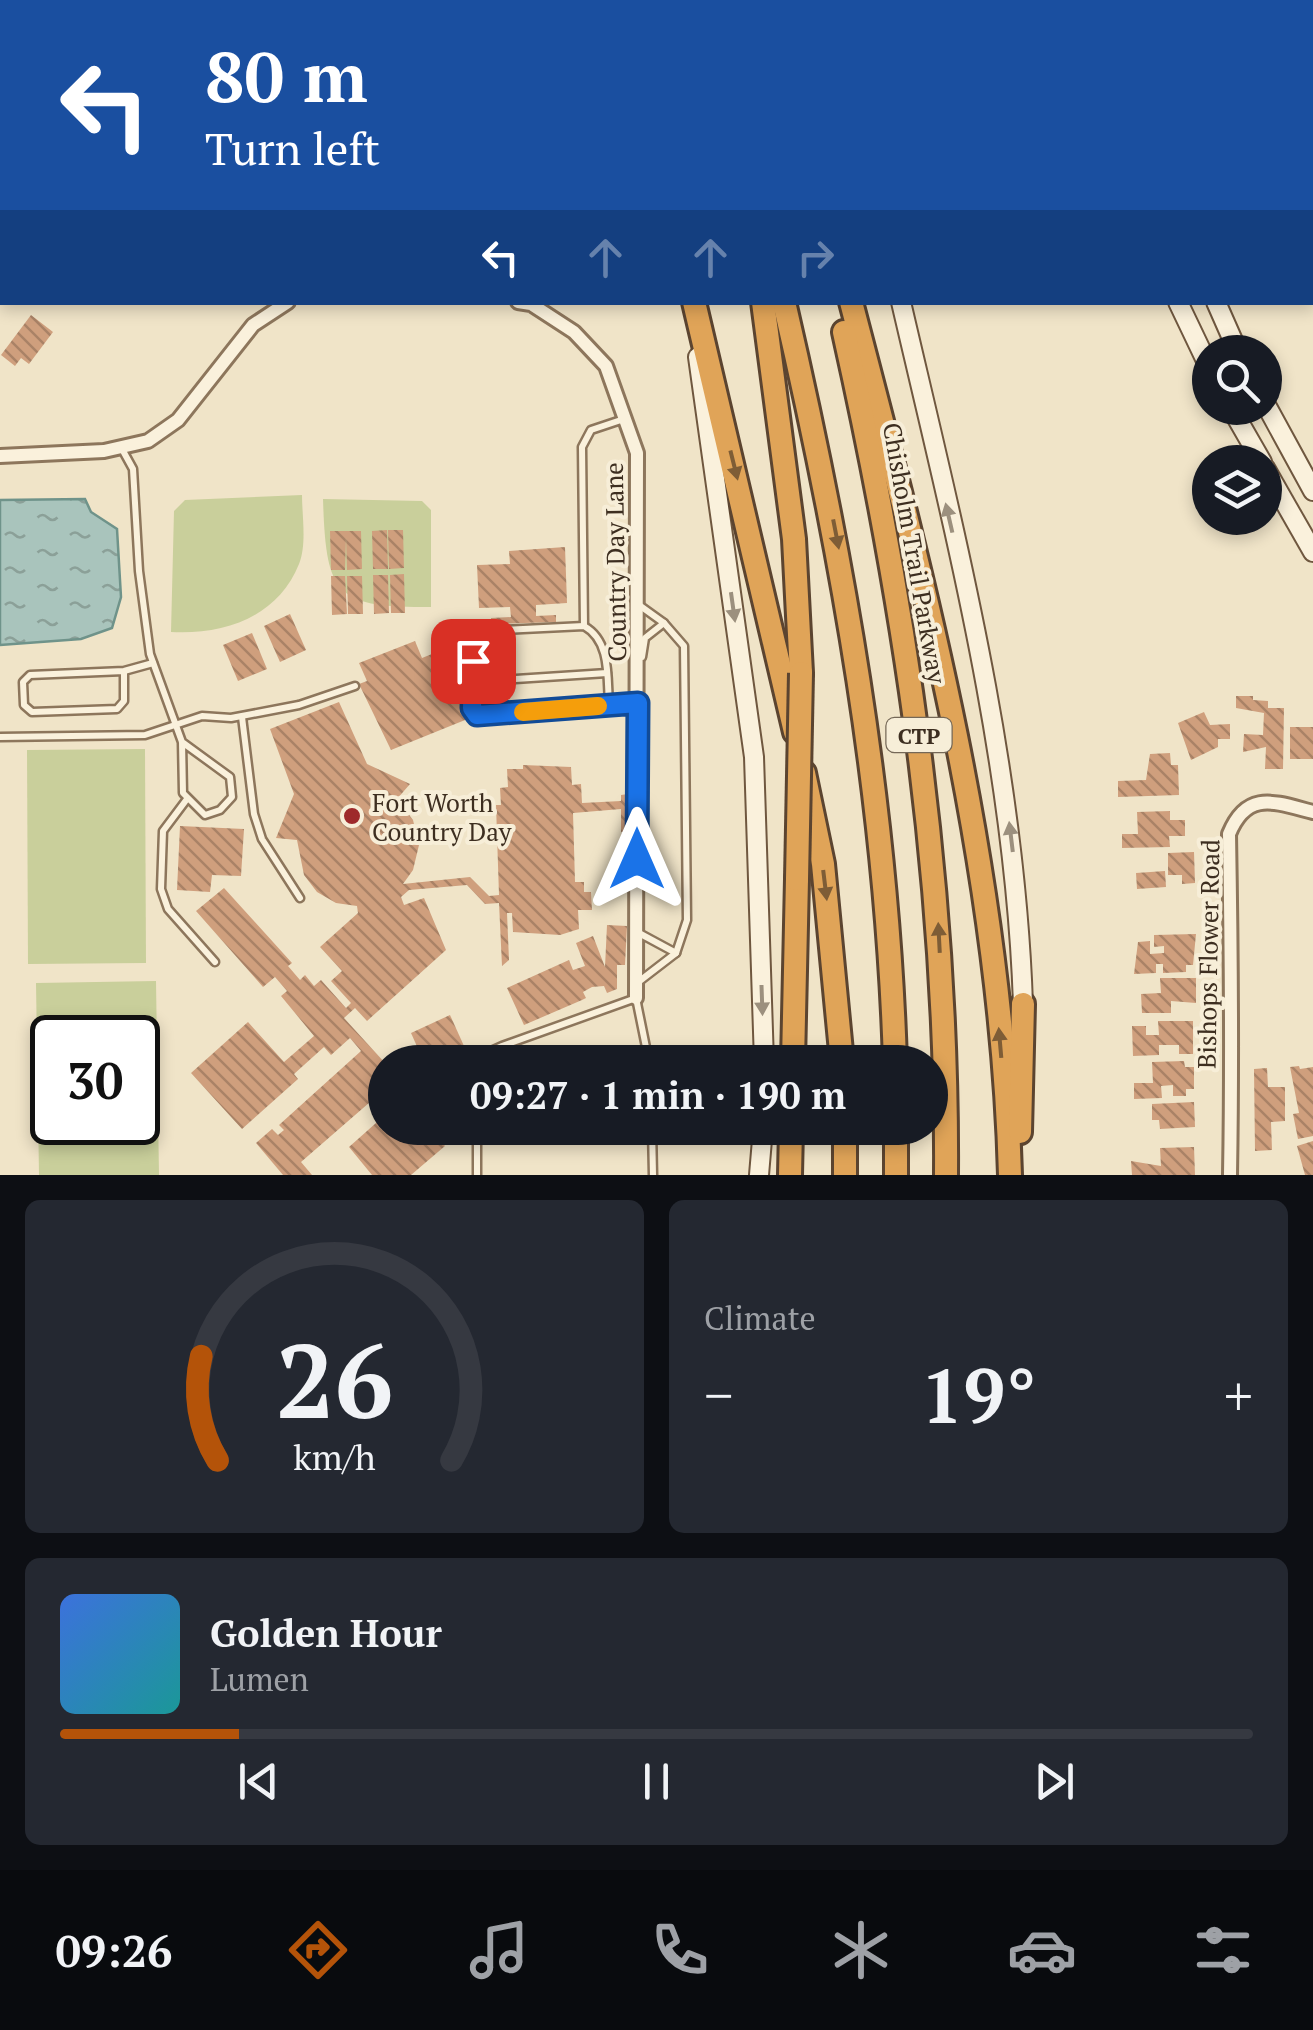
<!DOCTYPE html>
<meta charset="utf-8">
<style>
:root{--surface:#171b24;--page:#242831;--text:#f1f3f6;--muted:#9ea1a6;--line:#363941;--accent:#b45309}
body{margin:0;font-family:"PT Serif",serif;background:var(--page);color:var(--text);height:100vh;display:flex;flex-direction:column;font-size:38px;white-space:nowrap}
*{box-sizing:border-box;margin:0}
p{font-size:32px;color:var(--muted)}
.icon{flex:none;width:55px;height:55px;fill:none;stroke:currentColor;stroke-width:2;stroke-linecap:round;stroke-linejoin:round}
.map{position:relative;height:1175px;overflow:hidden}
.side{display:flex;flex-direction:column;gap:25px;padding:25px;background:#0d0f14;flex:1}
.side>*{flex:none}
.banner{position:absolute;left:0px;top:0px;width:1315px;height:305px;box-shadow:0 5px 15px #0003;background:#1a4fa0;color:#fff;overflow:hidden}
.fabs{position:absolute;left:1192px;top:335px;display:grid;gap:20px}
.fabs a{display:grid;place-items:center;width:90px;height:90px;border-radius:50%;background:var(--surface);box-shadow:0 5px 15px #0003;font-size:50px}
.speed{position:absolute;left:30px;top:1015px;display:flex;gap:20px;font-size:50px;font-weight:700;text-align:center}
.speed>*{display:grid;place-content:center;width:130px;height:130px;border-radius:50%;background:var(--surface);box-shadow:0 5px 15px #0003;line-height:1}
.speed .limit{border:5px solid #111;border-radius:15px;background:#fff;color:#111}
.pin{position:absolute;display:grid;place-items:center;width:85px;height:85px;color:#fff;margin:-42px;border-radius:20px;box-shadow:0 5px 15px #0006}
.me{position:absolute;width:110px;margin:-55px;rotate:0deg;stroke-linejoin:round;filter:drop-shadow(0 0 8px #0008)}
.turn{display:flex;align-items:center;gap:35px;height:210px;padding:0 40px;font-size:45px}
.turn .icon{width:130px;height:130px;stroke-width:2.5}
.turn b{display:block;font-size:70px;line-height:85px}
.lanes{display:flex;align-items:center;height:95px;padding:0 40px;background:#0003;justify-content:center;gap:50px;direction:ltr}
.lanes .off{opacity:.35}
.big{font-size:75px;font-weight:700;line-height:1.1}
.side .widget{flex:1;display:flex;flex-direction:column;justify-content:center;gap:15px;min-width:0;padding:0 35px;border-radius:15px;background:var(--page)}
.side .dial{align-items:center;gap:0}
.dial svg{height:260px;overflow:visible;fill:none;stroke:var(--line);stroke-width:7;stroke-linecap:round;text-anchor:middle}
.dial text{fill:var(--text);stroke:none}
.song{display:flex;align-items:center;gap:30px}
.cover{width:120px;height:120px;border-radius:15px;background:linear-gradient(135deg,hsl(220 70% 55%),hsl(180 70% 35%))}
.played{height:10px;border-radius:5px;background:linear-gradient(90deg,var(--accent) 15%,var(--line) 15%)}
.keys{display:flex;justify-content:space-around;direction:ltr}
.heat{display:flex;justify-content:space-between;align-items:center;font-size:55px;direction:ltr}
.side .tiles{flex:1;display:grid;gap:25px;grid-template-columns:1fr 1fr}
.widget:last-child{grid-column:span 2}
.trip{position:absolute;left:368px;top:1045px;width:580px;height:100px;border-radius:50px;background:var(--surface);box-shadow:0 5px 15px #0003;font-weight:700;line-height:100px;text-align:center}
.tabs{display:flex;height:160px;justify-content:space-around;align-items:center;background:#090b0e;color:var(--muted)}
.tabs .icon{width:70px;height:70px}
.tabs .active{color:var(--accent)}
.tabs b{font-size:45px;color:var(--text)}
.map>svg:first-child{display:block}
.pitch{fill:#c9cf9b;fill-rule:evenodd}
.water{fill:url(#water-ripples);stroke:#6f938a;stroke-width:2.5}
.building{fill:url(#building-back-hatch)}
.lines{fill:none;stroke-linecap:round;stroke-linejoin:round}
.lane-casing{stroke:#8d765c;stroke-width:11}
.street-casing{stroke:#8d765c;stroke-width:18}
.secondary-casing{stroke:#6f573f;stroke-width:22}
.highway-casing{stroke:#5b4430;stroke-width:28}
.lane{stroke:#faf1dc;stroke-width:6}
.street{stroke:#faf1dc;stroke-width:12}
.secondary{stroke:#faf1dc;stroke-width:18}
.highway{stroke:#e0a458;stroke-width:22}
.highway-bridge-casing{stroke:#5b4430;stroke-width:28;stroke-linecap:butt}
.highway-bridge{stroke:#e0a458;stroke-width:22}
.oneway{fill:#7e5d36}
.oneway2{fill:#9c907e}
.route-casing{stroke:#114b97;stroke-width:25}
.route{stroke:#1a73e8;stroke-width:18}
.slow{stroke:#f59e0b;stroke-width:18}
.poi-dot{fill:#9e2a2b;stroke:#f7eed8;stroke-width:4}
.labels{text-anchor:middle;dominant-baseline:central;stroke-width:8;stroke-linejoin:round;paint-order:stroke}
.shield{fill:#f7eed8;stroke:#756857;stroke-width:2.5}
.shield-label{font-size:22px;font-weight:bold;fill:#3d2e20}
.street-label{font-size:25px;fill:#3d2e20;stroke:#f7eed8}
.poi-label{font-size:25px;fill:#3d2e20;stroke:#f7eed8;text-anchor:start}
</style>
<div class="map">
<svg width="1313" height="1175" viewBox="0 0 1313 1175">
<defs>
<pattern id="water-ripples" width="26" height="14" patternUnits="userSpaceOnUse" patternTransform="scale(2.5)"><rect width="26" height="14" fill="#a9c4bc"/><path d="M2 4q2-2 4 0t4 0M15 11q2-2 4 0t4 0" fill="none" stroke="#8ba098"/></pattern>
<pattern id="building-back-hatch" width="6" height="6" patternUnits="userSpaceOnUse" patternTransform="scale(2.5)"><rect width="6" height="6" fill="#cf9f7d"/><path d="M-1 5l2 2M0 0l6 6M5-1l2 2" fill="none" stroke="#a98266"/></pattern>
</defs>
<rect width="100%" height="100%" fill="#f0e4c8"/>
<g class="pitch">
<path d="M 302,495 C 302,516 307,544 299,564 C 278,617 224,635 171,632 L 174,511 L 185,500 Z"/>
<path d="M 323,499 L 422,501 L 431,510 L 431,607 C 334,608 326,594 323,499 Z"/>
<polygon points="145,749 146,963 28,964 27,750"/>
<path d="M 156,981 L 159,1175 L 39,1175 L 36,983 ZM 52,1038 L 138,1038 L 138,1122 L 52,1122 Z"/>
</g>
<polygon class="water" points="85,499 91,512 117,529 121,597 112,628 81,639 0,645 0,500"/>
<g class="building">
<polygon points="31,315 53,332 29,364 21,358 15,366 1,355"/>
<polygon points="387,530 388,569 373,569 372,531"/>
<polygon points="388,530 403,530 404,568 389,569"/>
<polygon points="330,531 361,531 362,569 347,570 346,537 345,570 331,570"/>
<polygon points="565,547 567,603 536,605 536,616 556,615 556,622 491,624 491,618 511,617 510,607 479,608 477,565 510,564 509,551"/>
<polygon points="404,574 405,613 391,613 390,575"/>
<polygon points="373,575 388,575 389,613 374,614"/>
<polygon points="331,576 345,576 347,614 332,615"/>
<polygon points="347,576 362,576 363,614 348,614"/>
<polygon points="290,614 306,650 280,662 264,626"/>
<polygon points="252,633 267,669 238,681 223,645"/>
<polygon points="415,641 422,658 442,650 470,718 391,750 359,684 367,681 359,663"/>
<polygon points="1236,696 1253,696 1253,700 1268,701 1268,708 1284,708 1283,769 1265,769 1266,747 1243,752 1244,734 1263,735 1264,713 1236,708"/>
<polygon points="339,702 367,764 410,784 397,799 413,820 419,845 413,870 403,884 470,877 489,896 499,895 496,805 501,805 500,788 508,787 507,769 523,769 523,765 571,767 572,785 581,784 582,803 621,801 621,795 628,794 629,831 621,832 621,809 573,813 575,882 584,882 584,892 591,892 592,910 578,910 579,929 560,935 513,932 512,913 507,913 509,960 502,966 499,903 485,904 467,885 409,890 401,897 404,905 424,898 446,950 367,1021 355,1008 344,1018 385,1063 385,1089 301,1162 312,1175 283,1175 256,1143 272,1129 278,1135 284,1130 279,1125 361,1051 350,1038 331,1055 324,1047 294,1074 298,1079 242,1129 191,1073 248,1022 284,1062 314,1036 281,996 287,991 275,977 263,987 196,911 224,888 292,963 288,966 300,980 305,975 314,986 321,980 346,1008 351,1003 331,981 342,971 320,947 358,913 357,906 336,903 317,892 304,875 297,840 276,838 294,794 270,729"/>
<polygon points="1204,712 1210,725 1230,724 1230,739 1218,739 1218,747 1191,760 1178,723"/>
<rect x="1290" y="727" width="23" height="32"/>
<polygon points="1170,753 1171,765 1178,765 1179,795 1118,797 1118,781 1146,780 1150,754"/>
<polygon points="1170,811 1170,820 1185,820 1185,836 1169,836 1170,847 1122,848 1122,834 1138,834 1137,812"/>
<polygon points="180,826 244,829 241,876 212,875 210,892 177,890"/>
<polygon points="1194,852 1195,883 1182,884 1182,875 1168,875 1168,853"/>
<polygon points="1165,871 1166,887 1137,889 1136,873"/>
<polygon points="607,925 627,926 625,965 617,965 617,989 607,993 604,986 592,987 583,992 586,998 582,1000 524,1025 507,988 569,960 573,970 585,966 576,943 593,936 605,967"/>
<polygon points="1196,934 1193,965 1186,965 1186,972 1163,973 1163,964 1156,964 1156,973 1134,974 1138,942 1150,941 1150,954 1164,953 1164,946 1154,947 1154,935"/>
<polygon points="1160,978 1196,978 1196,1003 1171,1001 1171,1013 1142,1013 1141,994 1161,993"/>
<polygon points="450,1015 464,1046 424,1062 411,1033"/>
<polygon points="1158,1021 1193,1021 1193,1054 1179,1054 1179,1045 1159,1045 1159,1055 1133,1056 1132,1026 1146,1026 1146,1035 1159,1035"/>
<polygon points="1184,1061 1185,1067 1194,1067 1194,1089 1186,1089 1186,1096 1173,1096 1173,1085 1161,1086 1162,1098 1134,1099 1134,1083 1153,1083 1152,1062"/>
<polygon points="1299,1066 1300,1069 1313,1067 1313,1136 1298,1139 1293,1114 1299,1113 1290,1067"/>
<polygon points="1267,1068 1268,1087 1285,1087 1285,1121 1271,1122 1272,1150 1255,1151 1254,1069"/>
<polygon points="1194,1102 1195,1127 1160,1129 1159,1120 1152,1120 1152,1104"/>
<polygon points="385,1115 385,1128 429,1128 445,1146 411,1175 372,1175 349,1147"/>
<polygon points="1313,1141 1313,1175 1305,1175 1297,1146"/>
<polygon points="1194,1147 1195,1175 1132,1175 1131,1161 1161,1166 1160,1148"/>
</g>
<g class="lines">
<g class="lane-casing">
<g id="lane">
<polyline points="122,449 133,469 139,571 150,654 182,742 183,793 205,815 220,810 232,797 230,777 182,742"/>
<polyline points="584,626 582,447 591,430 627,418"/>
<polyline points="642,657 645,638 664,623"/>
<polyline points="124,671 124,701 117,709 32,712 24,705 23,682 30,675 124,671 153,663"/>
<polyline points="471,682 607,673"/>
<path d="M 609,705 C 607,677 611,641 584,626 L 484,631 C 467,643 465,698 477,715 L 637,703"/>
<polyline points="242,717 254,814 262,839 300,898"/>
<polyline points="0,737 145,735 202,716 231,718 299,705 355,686"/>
<polyline points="187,799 163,831 161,889 168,909 215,962"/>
<polyline points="637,932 676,953"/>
<polyline points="637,983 676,953 687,920 684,646 664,623 639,605"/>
<polyline points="477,1062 482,1055 502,1046 636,998 649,1062"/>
<polyline points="652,1128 653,1175"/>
<polyline points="477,1175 477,1128"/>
</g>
</g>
<g class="street-casing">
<g id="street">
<polyline points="437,0 438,2"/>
<polyline points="1312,3 1313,3"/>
<polyline points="1312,44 1313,43"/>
<polyline points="0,202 2,202"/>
<polyline points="518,302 531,304 574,332 606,366 637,453 636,998"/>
<polyline points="0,456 104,451 148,441 178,420 253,325 288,302"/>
<path d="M 1230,1175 C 1232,1061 1231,948 1229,834 C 1247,790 1274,802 1313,812"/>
</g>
</g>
<g class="secondary-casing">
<g id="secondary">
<polyline points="643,0 644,2"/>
<polyline points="826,0 826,2"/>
<polyline points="1065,0 1066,2"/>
<polyline points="1098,0 1099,2"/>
<path d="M 901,302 C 955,534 1015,765 1023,1004"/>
<polyline points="1178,302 1210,369"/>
<polyline points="1216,302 1238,352"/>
<polyline points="698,357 754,757 764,1062"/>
<polyline points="1265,403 1313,491"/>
<polyline points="1231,408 1262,462"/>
<polyline points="1265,468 1313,552"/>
<polyline points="759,1175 763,1128"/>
</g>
</g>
<g class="highway-casing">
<g id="highway">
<polyline points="714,0 715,2"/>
<polyline points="768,0 769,2"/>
<polyline points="694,302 795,732"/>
<polyline points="763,302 794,539 801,673"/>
<path d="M 784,302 C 842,553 887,804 895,1062"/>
<path d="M 851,302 C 926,588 1002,878 1010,1175"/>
<path d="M 844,332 C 906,610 948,889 946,1175"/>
<polyline points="804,773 823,864 842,1062"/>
<polyline points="793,1062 797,879"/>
<polyline points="1020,1132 1023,1004"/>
<polyline points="790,1175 791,1128"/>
<polyline points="845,1175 845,1128"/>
<polyline points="896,1175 896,1128"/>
</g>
</g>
<use href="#lane" class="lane"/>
<use href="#street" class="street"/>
<use href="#secondary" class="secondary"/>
<use href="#highway" class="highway"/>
<g class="highway-bridge-casing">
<polyline id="highway-bridge" points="797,879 801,673"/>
</g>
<use href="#highway-bridge" class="highway-bridge"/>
</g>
<defs><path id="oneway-solid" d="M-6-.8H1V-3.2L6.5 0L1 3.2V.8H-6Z" transform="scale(2.5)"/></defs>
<g class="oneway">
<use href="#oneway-solid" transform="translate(734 465) rotate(76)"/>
<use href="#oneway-solid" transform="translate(836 534) rotate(79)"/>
<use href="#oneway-solid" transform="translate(825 885) rotate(83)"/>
<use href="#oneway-solid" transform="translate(939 938) rotate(-93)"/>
<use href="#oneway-solid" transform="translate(1000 1043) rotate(-95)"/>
</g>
<g class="oneway2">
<use href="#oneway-solid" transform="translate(949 518) rotate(-103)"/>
<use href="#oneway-solid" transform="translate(733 607) rotate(82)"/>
<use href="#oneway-solid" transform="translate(1011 837) rotate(-97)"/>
<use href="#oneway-solid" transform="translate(762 1000) rotate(88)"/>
</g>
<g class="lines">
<g class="route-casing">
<polyline id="route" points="473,661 472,708 477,715 638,703 637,859"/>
</g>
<use href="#route" class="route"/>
<polyline class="slow" points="523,712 598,706"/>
</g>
<circle class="poi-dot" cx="352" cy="816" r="10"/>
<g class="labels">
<rect class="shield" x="886.5" y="718" width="65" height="34" rx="8"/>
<g class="shield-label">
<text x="919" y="735">CTP</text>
</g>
<g class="street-label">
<text transform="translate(915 553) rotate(80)">Chisholm Trail Parkway</text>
<text transform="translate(615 562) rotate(-91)">Country Day Lane</text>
<text transform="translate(1208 954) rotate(-89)">Bishops Flower Road</text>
</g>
<g class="poi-label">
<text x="372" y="802">Fort Worth<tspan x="372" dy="29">Country Day</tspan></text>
</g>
</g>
</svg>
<div class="fabs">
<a><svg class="icon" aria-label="search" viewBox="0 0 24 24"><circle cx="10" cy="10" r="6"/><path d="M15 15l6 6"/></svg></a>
<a><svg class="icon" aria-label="layers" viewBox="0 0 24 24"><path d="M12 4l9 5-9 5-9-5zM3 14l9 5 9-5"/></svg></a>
</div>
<div class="speed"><div class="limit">30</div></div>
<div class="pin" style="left:473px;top:661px;background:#d93025"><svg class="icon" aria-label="arrive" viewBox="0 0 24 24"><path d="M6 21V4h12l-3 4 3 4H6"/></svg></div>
<svg class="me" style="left:637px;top:859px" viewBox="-20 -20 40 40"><path d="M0-17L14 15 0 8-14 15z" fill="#1a73e8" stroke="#fff" stroke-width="4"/></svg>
<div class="trip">09:27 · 1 min · 190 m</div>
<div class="banner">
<div class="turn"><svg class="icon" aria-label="left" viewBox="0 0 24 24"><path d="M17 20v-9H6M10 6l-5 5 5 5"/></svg><div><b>80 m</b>Turn left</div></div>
<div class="lanes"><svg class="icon" aria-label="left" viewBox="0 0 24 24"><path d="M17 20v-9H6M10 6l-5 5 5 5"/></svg><svg class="icon off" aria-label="ahead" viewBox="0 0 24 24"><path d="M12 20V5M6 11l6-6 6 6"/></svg><svg class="icon off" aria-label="ahead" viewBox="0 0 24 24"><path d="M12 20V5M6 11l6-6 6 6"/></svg><svg class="icon off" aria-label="right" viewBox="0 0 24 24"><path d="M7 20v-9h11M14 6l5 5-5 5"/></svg></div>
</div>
</div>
<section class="side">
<div class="tiles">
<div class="widget dial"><svg viewBox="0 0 100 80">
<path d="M14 69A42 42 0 1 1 86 69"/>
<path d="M14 69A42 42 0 0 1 9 37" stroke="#b45309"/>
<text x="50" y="56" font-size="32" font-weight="700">26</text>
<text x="50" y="72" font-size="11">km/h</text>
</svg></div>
<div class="widget"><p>Climate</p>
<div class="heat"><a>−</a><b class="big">19°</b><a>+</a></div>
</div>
<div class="widget">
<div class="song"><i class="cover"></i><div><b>Golden Hour</b><p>Lumen</p></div></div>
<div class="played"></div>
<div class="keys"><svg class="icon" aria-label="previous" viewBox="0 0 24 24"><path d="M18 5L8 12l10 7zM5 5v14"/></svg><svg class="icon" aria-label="pause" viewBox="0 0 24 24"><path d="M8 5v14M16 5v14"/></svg><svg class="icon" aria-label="next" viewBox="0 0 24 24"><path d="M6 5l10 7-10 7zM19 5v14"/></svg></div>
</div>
</div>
</section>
<nav class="tabs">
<b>09:26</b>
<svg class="icon active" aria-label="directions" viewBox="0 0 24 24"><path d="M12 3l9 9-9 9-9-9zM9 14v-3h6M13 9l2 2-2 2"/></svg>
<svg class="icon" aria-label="music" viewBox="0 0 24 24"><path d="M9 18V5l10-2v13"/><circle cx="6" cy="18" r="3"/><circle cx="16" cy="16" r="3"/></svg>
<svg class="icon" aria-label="phone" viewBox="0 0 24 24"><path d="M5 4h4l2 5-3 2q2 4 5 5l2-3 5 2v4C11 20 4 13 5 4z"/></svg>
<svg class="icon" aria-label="climate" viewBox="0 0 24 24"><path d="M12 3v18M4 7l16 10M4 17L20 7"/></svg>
<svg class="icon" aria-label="car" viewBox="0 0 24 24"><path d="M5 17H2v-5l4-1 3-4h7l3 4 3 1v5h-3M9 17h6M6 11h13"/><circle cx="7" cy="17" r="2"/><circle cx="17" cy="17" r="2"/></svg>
<svg class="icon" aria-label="filters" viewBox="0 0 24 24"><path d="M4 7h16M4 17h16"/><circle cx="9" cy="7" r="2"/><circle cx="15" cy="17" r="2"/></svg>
</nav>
